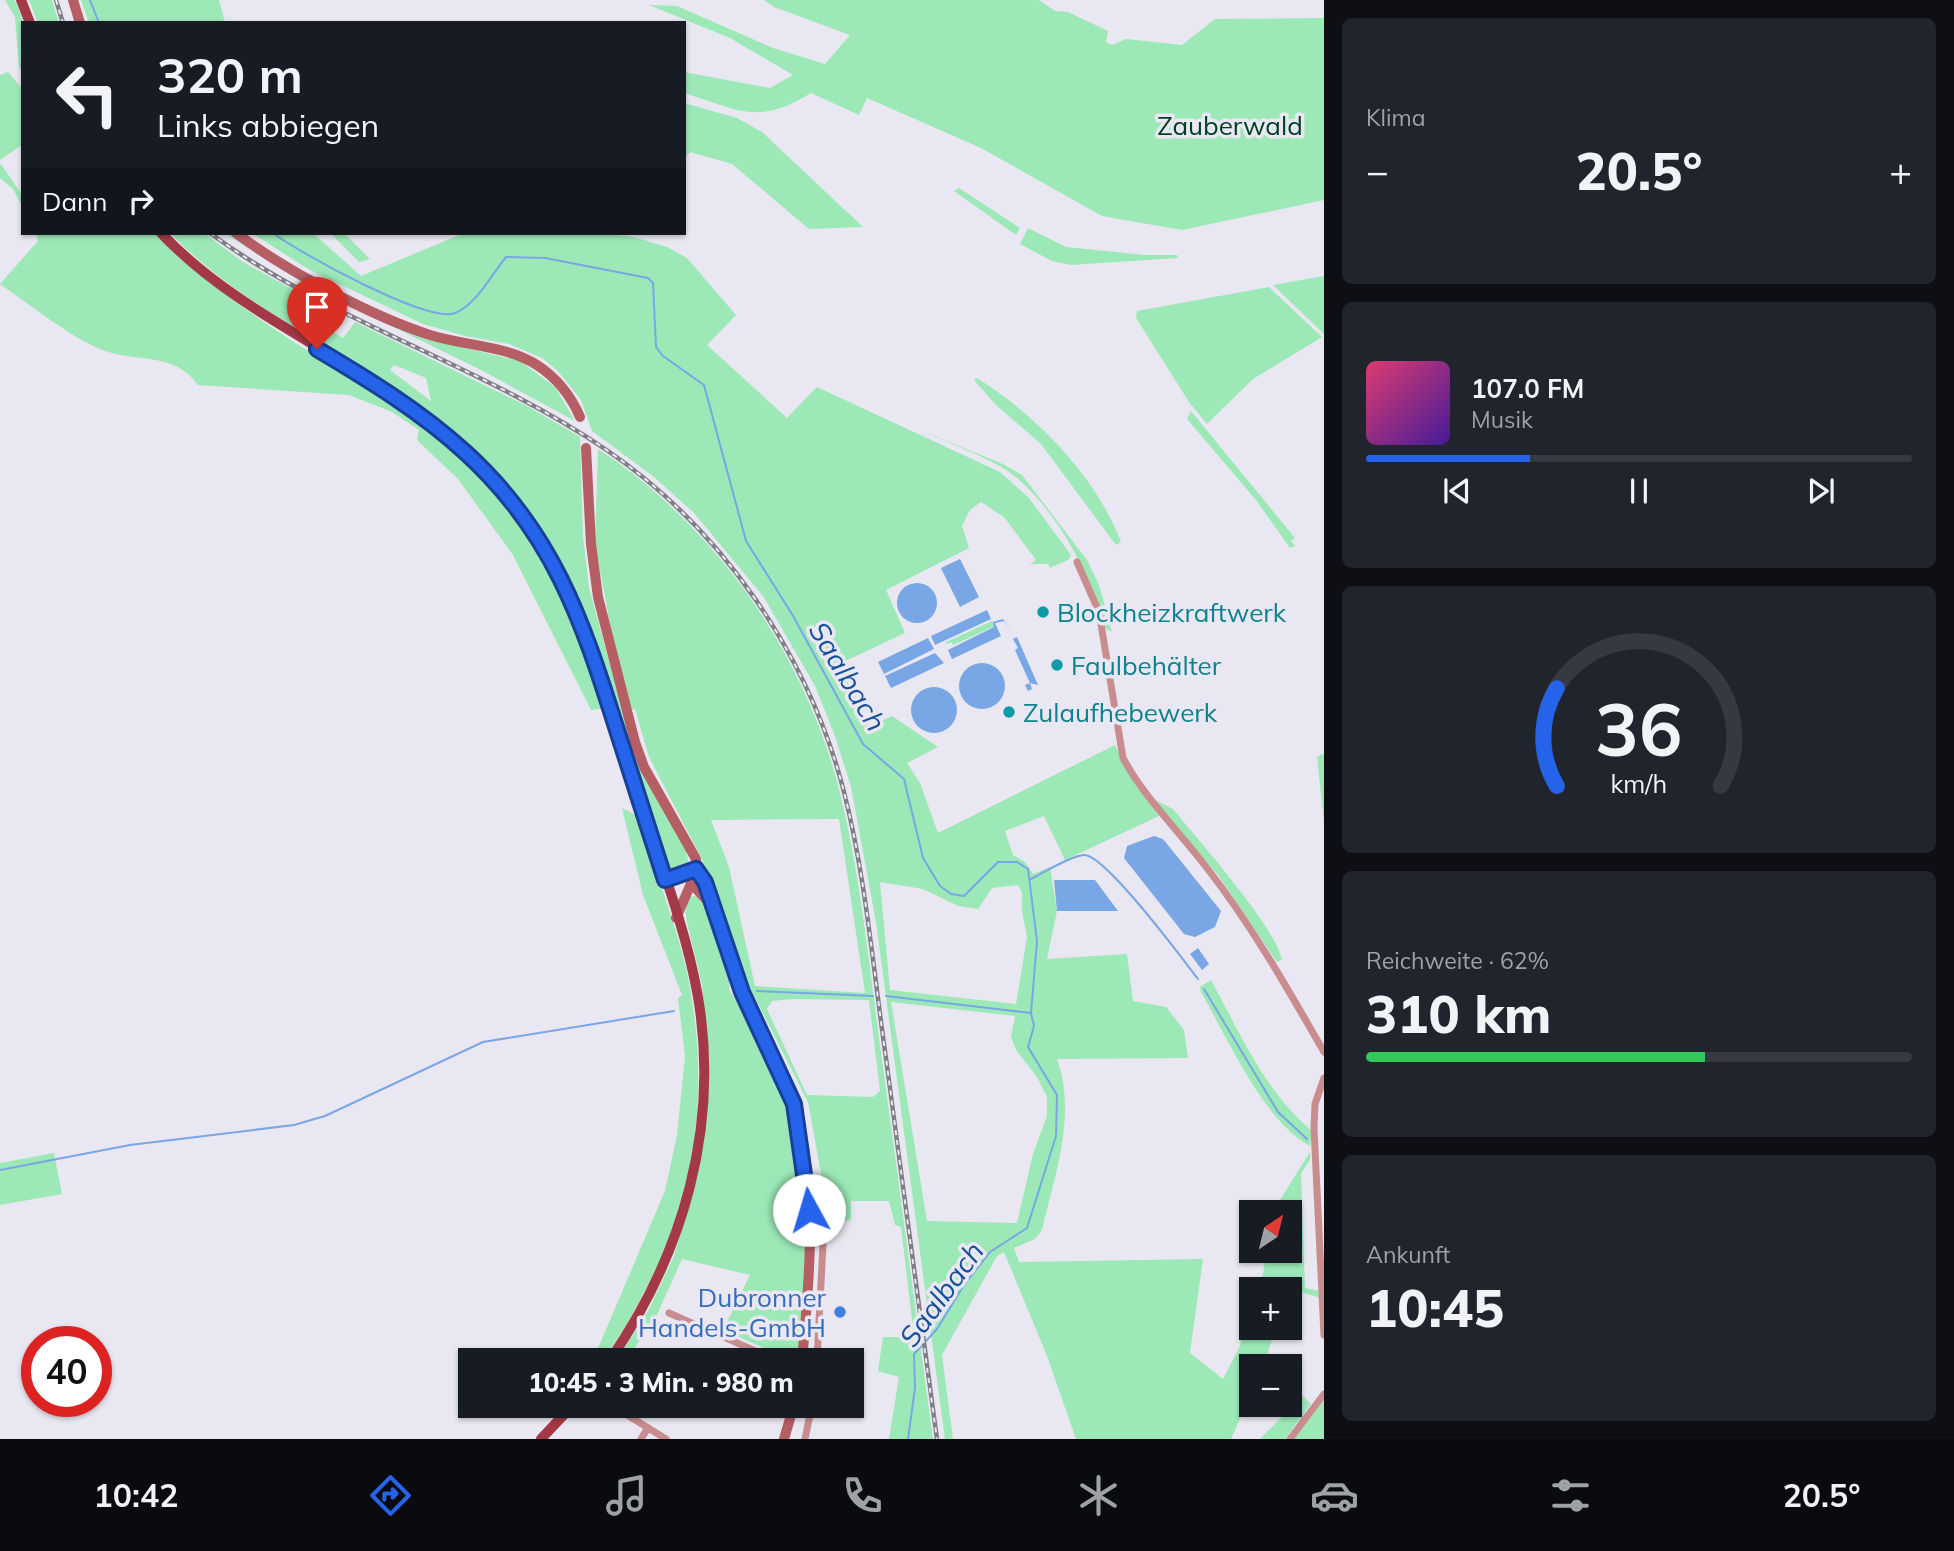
<!DOCTYPE html>
<html lang="de">
<meta charset="utf-8">
<style>
:root{--surface:#171b24;--page:#20242c;--text:#f1f3f6;--muted:#9ea1a6;--line:#363941;--accent:#2563eb}
body{margin:0;font-family:Mulish,sans-serif;background:var(--page);color:var(--text);height:100vh;display:flex;flex-direction:column;font-size:26px;white-space:nowrap}
*{box-sizing:border-box;margin:0}
p{font-size:23px;color:var(--muted)}
.icon{flex:none;width:38px;height:38px;fill:none;stroke:currentColor;stroke-width:2;stroke-linecap:round;stroke-linejoin:round}
.map{position:relative;flex:1;overflow:hidden}
.side{display:flex;flex-direction:column;gap:18px;padding:18px;background:#0d0f14;width:630px}
.side>*{flex:none}
.top-card{position:absolute;left:21px;top:21px;width:665px;height:214px;border-radius:0px;box-shadow:0 2px 5px #0004;background:#171b24;color:var(--text);overflow:hidden}
.needle{width:46px;rotate:35deg}
.buttons{position:absolute;left:1239px;top:1200px;display:grid;gap:14px}
.buttons a{display:grid;place-items:center;width:63px;height:63px;border-radius:0px;background:var(--surface);box-shadow:0 2px 5px #0004;font-size:35px}
.speed{position:absolute;left:21px;top:1326px;display:flex;gap:14px;font-size:35px;font-weight:700;text-align:center}
.speed>*{display:grid;place-content:center;width:91px;height:91px;border-radius:50%;background:var(--surface);box-shadow:0 2px 5px #0004;line-height:1}
.speed .limit{border:10px solid #d22;background:#fff;color:#111}
.pin{position:absolute;display:grid;place-items:center;width:60px;height:60px;color:#fff;margin:-72px -30px;border-radius:50% 50% 50% 0;rotate:-45deg;box-shadow:0 0 7px #0007}
.pin .icon{rotate:45deg}
.me{position:absolute;width:77px;margin:-38px;rotate:354deg;stroke-linejoin:round;filter:drop-shadow(0 0 5px #0008)}
.turn{display:flex;align-items:center;gap:24px;height:147px;padding:0 21px;font-size:32px}
.turn .icon{width:91px;height:91px;stroke-width:2.5}
.turn b{display:block;font-size:49px;line-height:60px}
.then{display:flex;align-items:center;height:66px;padding:0 21px;background:#0003;gap:14px;font-size:26px}
.big{font-size:52px;font-weight:800;line-height:1.1}
.side .card{flex:1;display:flex;flex-direction:column;justify-content:center;gap:10px;min-width:0;padding:0 24px;border-radius:10px;background:var(--page)}
.side .dial{align-items:center;gap:0}
.dial svg{height:182px;overflow:visible;fill:none;stroke:var(--line);stroke-width:7;stroke-linecap:round;text-anchor:middle}
.dial text{fill:var(--text);stroke:none}
.song{display:flex;align-items:center;gap:21px}
.cover{width:84px;height:84px;border-radius:10px;background:linear-gradient(135deg,hsl(340 70% 55%),hsl(260 70% 35%))}
.played{height:7px;border-radius:4px;background:linear-gradient(90deg,var(--accent) 30%,var(--line) 30%)}
.keys{display:flex;justify-content:space-around;direction:ltr}
.heat{display:flex;justify-content:space-between;align-items:center;font-size:38px;direction:ltr}
.charge{height:10px;border-radius:5px;background:linear-gradient(90deg,#34c759 62%,var(--line) 0)}
.trip{position:absolute;left:458px;top:1348px;width:406px;height:70px;border-radius:0px;background:var(--surface);box-shadow:0 2px 5px #0004;font-weight:800;line-height:70px;text-align:center}
.tab-bar{display:flex;height:112px;justify-content:space-around;align-items:center;background:#090b0e;color:var(--muted)}
.tab-bar .icon{width:49px;height:49px}
.tab-bar .on{color:var(--accent)}
.tab-bar b{font-size:32px;color:var(--text)}
main{display:flex;flex:1;min-height:0}
.map>svg:first-child{display:block}
.green{fill:#9ce9b7;fill-rule:evenodd}
.water{fill:#79a6e5}
.lines{fill:none;stroke-linecap:round;stroke-linejoin:round}
.stream{stroke:#79a6e5;stroke-width:2}
.street{stroke:#c98d8f;stroke-width:7}
.secondary{stroke:#b55e64;stroke-width:10}
.primary{stroke:#a33946;stroke-width:10}
.rail-casing{stroke:#807f85;stroke-width:4.5}
.rail{stroke:#e9e7f1;stroke-width:2;stroke-dasharray:5;stroke-linecap:butt}
.route-casing{stroke:#184099;stroke-width:18}
.route{stroke:#2563eb;stroke-width:12}
.culture-dot{fill:#0f9aa8;stroke:#e9e7f1;stroke-width:2.5}
.shop-dot{fill:#3f7fe0;stroke:#e9e7f1;stroke-width:2.5}
.labels{text-anchor:middle;dominant-baseline:central;stroke-width:7;stroke-linejoin:round;paint-order:stroke}
.park-label{font-size:26px;fill:#003e20;stroke:#e9e7f1}
.culture-label{font-size:26px;fill:#0d838f;stroke:#e9e7f1;text-anchor:start}
.shop-label{font-size:26px;fill:#366cbe;stroke:#e9e7f1;text-anchor:end}
.water-label{font-size:28px;font-style:italic;fill:#17519c;stroke:#e9e7f1}
</style>
<main>
<div class="map">
<svg width="1324" height="1439" viewBox="0 0 1324 1439">
<rect width="100%" height="100%" fill="#e9e7f1"/>
<g class="green">
<polygon points="5,0 15,0 24,23 23,71 19,68 15,17"/>
<polygon points="29,0 52,0 59,23 38,23"/>
<polygon points="81,0 219,0 225,23 89,23"/>
<path d="M 764,0 L 1039,0 L 1055,11 L 1068,12 L 1108,31 L 1106,42 L 1112,45 L 1126,39 L 1182,45 L 1215,19 L 1324,18 L 1324,200 L 1182,230 L 1102,216 L 981,148 L 867,98 L 859,115 L 811,93 C 758,126 739,110 684,93 L 684,72 L 770,88 L 793,75 L 730,38 L 649,5 L 677,6 L 773,48 L 825,64 L 850,35 L 774,7 Z"/>
<polygon points="8,72 23,90 23,144 0,160 0,75"/>
<polygon points="684,103 737,118 762,132 863,227 809,229 732,164 690,152 684,159"/>
<polygon points="0,163 23,196 23,208 13,189 0,178"/>
<polygon points="959,188 1020,228 1016,235 954,191"/>
<polygon points="1028,228 1066,247 1145,255 1177,255 1178,258 1071,265 1052,261 1020,244"/>
<path d="M 36,233 L 155,233 C 205,284 263,323 324,361 C 370,389 421,415 461,452 C 508,494 554,564 578,622 C 590,649 597,680 606,708 L 591,710 L 513,555 L 458,479 L 417,440 L 419,430 L 392,412 L 349,395 L 198,385 C 173,350 136,364 100,349 C 69,336 29,304 0,284 L 38,241 Z"/>
<path d="M 170,233 L 204,233 L 243,262 L 308,298 L 300,311 L 343,338 L 355,322 L 527,406 L 580,437 L 583,536 L 589,588 L 636,759 L 686,850 L 689,866 L 673,871 L 667,865 C 633,774 615,677 574,589 C 556,551 529,516 502,484 C 482,460 461,436 435,417 C 350,352 245,311 170,233 ZM 394,365 L 426,378 L 431,401 L 390,370 Z"/>
<polygon points="224,233 229,233 252,249 440,342 520,361 555,387 575,421 481,370 302,282"/>
<path d="M 252,233 L 313,233 L 361,276 L 464,233 L 599,233 L 634,237 L 667,247 L 687,258 L 736,315 L 707,345 L 787,418 L 817,387 L 1000,472 L 1029,498 L 1071,555 L 1068,560 L 1050,568 L 1048,564 L 1030,564 L 1036,560 L 1004,517 L 981,502 L 970,510 L 962,526 L 969,548 L 886,590 L 905,633 L 839,664 L 870,726 L 892,716 L 938,747 L 907,763 L 920,783 L 938,833 L 1115,745 L 1133,781 L 1159,816 L 1065,860 L 1044,816 L 1005,831 L 1013,855 L 1025,862 L 1033,874 L 1050,867 L 1057,911 L 1047,959 L 1127,954 L 1133,1001 L 1166,1007 L 1184,1030 L 1188,1058 L 1057,1059 C 1077,1115 1055,1174 1042,1230 L 1035,1239 L 1014,1248 L 1019,1262 L 1203,1259 L 1190,1353 L 1223,1379 L 1240,1346 L 1243,1326 L 1251,1309 L 1251,1328 L 1276,1328 L 1263,1367 L 1251,1367 L 1251,1393 L 1231,1439 L 1076,1439 L 1047,1356 L 1004,1252 L 997,1256 L 942,1355 L 953,1439 L 945,1439 L 876,922 L 851,787 L 835,736 L 815,686 L 763,596 L 694,513 L 654,477 L 592,431 L 581,400 L 557,370 L 542,358 L 509,344 L 465,336 L 423,324 L 308,269 ZM 880,882 L 923,889 L 958,906 L 978,909 L 992,888 L 1018,885 L 1022,893 L 1022,911 L 1027,937 L 1016,1004 L 890,990 ZM 891,1002 L 1015,1016 L 1011,1037 L 1016,1050 L 1037,1077 L 1047,1097 L 1047,1116 L 1033,1154 L 1017,1223 L 927,1221 Z"/>
<polygon points="330,233 344,233 370,259 359,262"/>
<polygon points="1324,276 1324,334 1273,285"/>
<polygon points="1269,287 1322,337 1253,379 1207,424 1189,402 1136,318 1137,311"/>
<path d="M 977,378 C 1036,415 1096,476 1121,542 L 1116,545 L 1041,444 L 995,404 L 974,380 Z"/>
<polygon points="1191,411 1295,538 1291,541 1295,546 1290,548 1256,500 1187,419"/>
<path d="M 922,431 L 1003,464 L 1022,475 L 1087,560 L 1099,585 L 1112,632 L 1106,629 C 1092,577 1054,504 1009,472 C 990,458 946,442 922,431 Z"/>
<path d="M 598,449 C 716,526 806,656 840,793 C 862,882 870,976 883,1067 C 900,1191 916,1315 933,1439 L 889,1439 L 899,1377 L 878,1371 L 883,1337 L 914,1337 L 901,1227 L 895,1225 L 889,1201 L 851,1201 L 851,1220 L 845,1221 L 844,1202 L 826,1201 L 808,1102 L 745,978 L 701,857 L 649,757 L 635,709 L 631,710 L 612,634 L 595,544 ZM 839,819 L 865,993 L 755,986 L 729,867 L 711,820 ZM 793,999 L 869,1000 L 880,1091 L 873,1097 L 807,1095 L 767,1009 L 772,1001 Z"/>
<polygon points="992,621 995,626 953,645 951,642 947,644 946,642"/>
<polygon points="1322,754 1324,755 1324,822 1317,757"/>
<path d="M 1153,799 L 1173,809 C 1198,840 1275,926 1282,960 L 1277,962 L 1218,875 Z"/>
<path d="M 622,808 L 638,816 C 653,867 674,917 686,968 C 709,1071 701,1185 651,1279 C 636,1306 623,1337 601,1360 L 593,1360 L 665,1191 L 677,1135 L 685,1056 L 678,998 L 682,995 L 643,895 Z"/>
<polygon points="696,896 710,912 729,971 729,989 762,1046 793,1117 806,1210 806,1261 799,1350 791,1360 723,1330 750,1275 682,1259 655,1319 626,1360 618,1358 649,1309 674,1256 697,1177 707,1047 702,985 686,918 685,904 690,897"/>
<path d="M 1211,980 C 1240,1033 1265,1092 1312,1131 L 1310,1146 C 1264,1122 1227,1037 1201,992 L 1200,987 Z"/>
<polygon points="1310,1152 1310,1160 1301,1173 1305,1288 1320,1291 1320,1298 1285,1287 1260,1290 1267,1251 1290,1251 1290,1213 1276,1213 1280,1200"/>
<polygon points="54,1153 62,1194 0,1205 0,1163"/>
<polygon points="1303,1396 1311,1404 1285,1439 1260,1439"/>
<polygon points="1324,1400 1324,1439 1294,1439 1321,1404"/>
</g>
<g class="water">
<polygon points="960,559 979,597 960,607 941,568"/>
<circle cx="917" cy="603" r="20"/>
<polygon points="987,610 991,619 935,645 931,636"/>
<polygon points="1003,619 1012,631 1004,621 995,623 1001,636 952,659 948,650 994,627 993,622"/>
<polygon points="1017,637 1038,685 1030,683 1032,689 1028,691 1025,685 1030,683 1015,650 1018,648 1013,639"/>
<polygon points="928,638 934,649 884,674 878,662"/>
<polygon points="935,653 944,663 891,688 885,676"/>
<circle cx="982" cy="686" r="23"/>
<circle cx="934" cy="710" r="23"/>
<polygon points="1154,836 1163,839 1221,911 1215,927 1195,937 1184,934 1124,858 1127,846"/>
<polygon points="1054,880 1095,880 1118,911 1057,911"/>
<polygon points="1198,948 1209,964 1202,970 1190,954"/>
</g>
<g class="lines">
<g class="stream">
<polyline points="90,0 99,23"/>
<path d="M 273,233 C 298,252 428,324 455,313 C 476,305 492,274 506,257 L 545,258 L 648,278 L 653,283 L 656,347 L 663,356 L 704,385 L 746,541 L 792,614 L 863,744 L 904,779 L 923,858 L 940,886 L 951,894 L 964,896 L 998,862 L 1017,862 L 1028,869 L 1037,941 L 1031,1013 L 1034,1026 L 1028,1047 L 1057,1095 L 1056,1136 L 1027,1228 L 990,1252 L 964,1285 L 937,1329 L 914,1354 L 915,1388 L 908,1439"/>
<path d="M 1031,879 C 1043,873 1074,854 1085,855 C 1107,857 1181,957 1198,979"/>
<polyline points="1204,989 1278,1112 1307,1139"/>
<polyline points="757,991 873,996"/>
<polyline points="886,996 1031,1013"/>
<polyline points="0,1170 130,1145 294,1125 325,1116 483,1042 674,1011"/>
</g>
<g class="street">
<path d="M 1077,562 L 1099,612 L 1123,758 C 1145,799 1179,831 1207,868 C 1252,926 1288,989 1324,1052"/>
<polyline points="1324,1078 1315,1104 1314,1128 1324,1335"/>
<polyline points="669,1313 776,1360"/>
<polyline points="817,1360 825,1206"/>
<polyline points="611,1405 666,1439"/>
<polyline points="641,1439 648,1428"/>
<polyline points="805,1439 812,1405"/>
<polyline points="1290,1439 1324,1394"/>
</g>
<g class="secondary">
<polyline points="73,0 80,23"/>
<path d="M 236,233 C 285,270 371,316 430,335 C 465,346 505,345 537,365 C 557,378 571,396 580,417"/>
<polyline points="586,448 591,544 598,597 635,742 644,767 696,859 693,879 676,918"/>
<path d="M 696,868 C 723,903 726,952 742,993 C 757,1030 783,1066 794,1104 C 818,1186 810,1277 802,1360"/>
<polyline points="665,879 696,868"/>
<polyline points="691,883 714,908"/>
<polyline points="784,1439 794,1405"/>
</g>
<g class="primary">
<polyline points="21,0 30,23"/>
<path d="M 161,233 C 250,327 380,365 470,456 C 569,557 591,645 631,775 C 654,848 685,922 698,997 C 720,1127 683,1254 610,1360"/>
<polyline points="541,1439 573,1405"/>
</g>
<g class="rail-casing">
<g id="rail">
<polyline points="56,0 63,23"/>
<path d="M 210,233 C 332,323 483,365 608,451 C 723,530 809,656 844,792 C 866,878 873,969 886,1058 C 903,1185 919,1312 937,1439"/>
</g>
</g>
<use href="#rail" class="rail"/>
</g>
<g class="lines">
<g class="route-casing">
<path id="route" d="M 317,349 C 369,380 420,411 465,452 C 552,531 582,619 616,727 C 632,778 649,829 665,880 L 696,869 L 705,882 L 742,992 L 794,1104 L 809,1210"/>
</g>
<use href="#route" class="route"/>
</g>
<g class="culture-dot">
<circle cx="1043" cy="612" r="7"/>
<circle cx="1057" cy="665" r="7"/>
<circle cx="1009" cy="712" r="7"/>
</g>
<circle class="shop-dot" cx="840" cy="1312" r="7"/>
<g class="labels">
<g class="park-label">
<text x="1230" y="125">Zauberwald</text>
</g>
<g class="culture-label">
<text x="1057" y="612">Blockheizkraftwerk</text>
<text x="1071" y="665">Faulbehälter</text>
<text x="1023" y="712">Zulaufhebewerk</text>
</g>
<g class="shop-label">
<text x="826" y="1297">Dubronner<tspan x="826" dy="30">Handels-GmbH</tspan></text>
</g>
<g class="water-label">
<text transform="translate(848 676) rotate(59)">Saalbach</text>
<text transform="translate(941 1294) rotate(-54)">Saalbach</text>
</g>
</g>
</svg>
<div class="buttons">
<a><svg class="needle" viewBox="-14 -14 28 28"><path d="M0-13l5 13h-10z" fill="#e53935"/><path d="M0 13l5-13h-10z" fill="#9ea1a6"/></svg></a>
<a>+</a>
<a>−</a>
</div>
<div class="speed"><div class="limit">40</div></div>
<div class="pin" style="left:317px;top:349px;background:#d93025"><svg class="icon" aria-label="arrive" viewBox="0 0 24 24"><path d="M6 21V4h12l-3 4 3 4H6"/></svg></div>
<svg class="me" style="left:809px;top:1210px" viewBox="-20 -20 40 40"><circle r="19" fill="#fff"/><path d="M0-13L10 11 0 6-10 11z" fill="#2563eb"/></svg>
<div class="trip">10:45 · 3 Min. · 980 m</div>
<div class="top-card">
<div class="turn"><svg class="icon" aria-label="left" viewBox="0 0 24 24"><path d="M17 20v-9H6M10 6l-5 5 5 5"/></svg><div><b>320 m</b>Links abbiegen</div></div>
<div class="then">Dann<svg class="icon" aria-label="right" viewBox="0 0 24 24"><path d="M7 20v-9h11M14 6l5 5-5 5"/></svg></div>
</div>
</div>
<section class="side">
<div class="card"><p>Klima</p>
<div class="heat"><a>−</a><b class="big">20.5°</b><a>+</a></div>
</div>
<div class="card">
<div class="song"><i class="cover"></i><div><b>107.0 FM</b><p>Musik</p></div></div>
<div class="played"></div>
<div class="keys"><svg class="icon" aria-label="previous" viewBox="0 0 24 24"><path d="M18 5L8 12l10 7zM5 5v14"/></svg><svg class="icon" aria-label="pause" viewBox="0 0 24 24"><path d="M8 5v14M16 5v14"/></svg><svg class="icon" aria-label="next" viewBox="0 0 24 24"><path d="M6 5l10 7-10 7zM19 5v14"/></svg></div>
</div>
<div class="card dial"><svg viewBox="0 0 100 80">
<path d="M14 69A42 42 0 1 1 86 69"/>
<path d="M14 69A42 42 0 0 1 14 26" stroke="#2563eb"/>
<text x="50" y="56" font-size="32" font-weight="700">36</text>
<text x="50" y="72" font-size="11">km/h</text>
</svg></div>
<div class="card"><p>Reichweite · 62%</p><b class="big">310 km</b><div class="charge"></div></div>
<div class="card"><p>Ankunft</p><b class="big">10:45</b></div>
</section>
</main>
<nav class="tab-bar">
<b>10:42</b>
<svg class="icon on" aria-label="directions" viewBox="0 0 24 24"><path d="M12 3l9 9-9 9-9-9zM9 14v-3h6M13 9l2 2-2 2"/></svg>
<svg class="icon" aria-label="music" viewBox="0 0 24 24"><path d="M9 18V5l10-2v13"/><circle cx="6" cy="18" r="3"/><circle cx="16" cy="16" r="3"/></svg>
<svg class="icon" aria-label="phone" viewBox="0 0 24 24"><path d="M5 4h4l2 5-3 2q2 4 5 5l2-3 5 2v4C11 20 4 13 5 4z"/></svg>
<svg class="icon" aria-label="climate" viewBox="0 0 24 24"><path d="M12 3v18M4 7l16 10M4 17L20 7"/></svg>
<svg class="icon" aria-label="car" viewBox="0 0 24 24"><path d="M5 17H2v-5l4-1 3-4h7l3 4 3 1v5h-3M9 17h6M6 11h13"/><circle cx="7" cy="17" r="2"/><circle cx="17" cy="17" r="2"/></svg>
<svg class="icon" aria-label="filters" viewBox="0 0 24 24"><path d="M4 7h16M4 17h16"/><circle cx="9" cy="7" r="2"/><circle cx="15" cy="17" r="2"/></svg>
<b>20.5°</b>
</nav>
